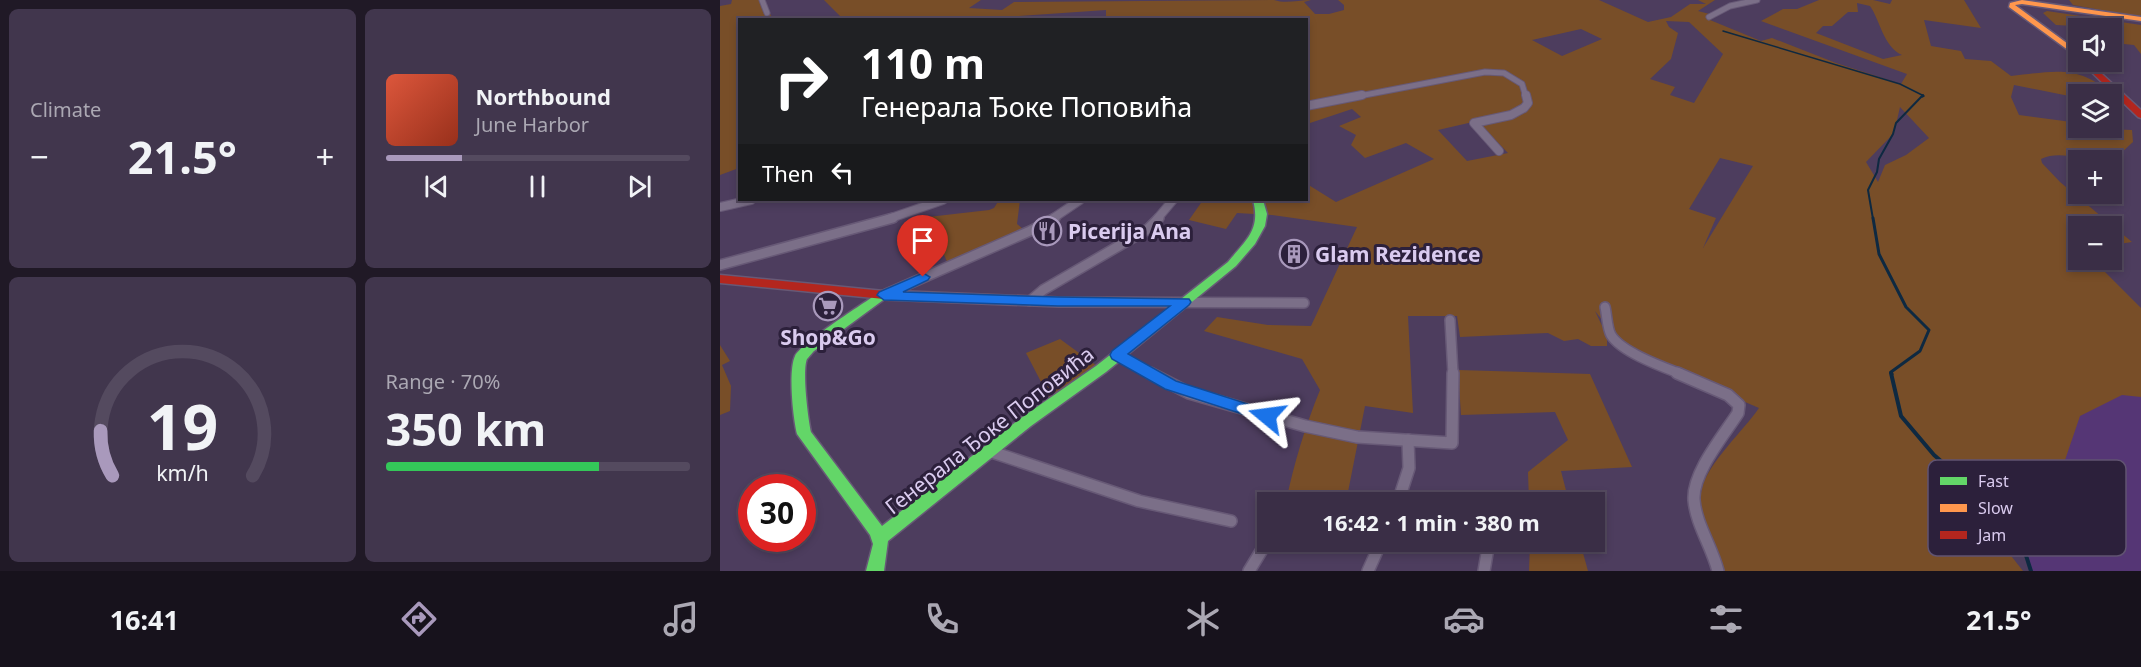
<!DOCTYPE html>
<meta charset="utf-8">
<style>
:root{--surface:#3a2e46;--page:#41364d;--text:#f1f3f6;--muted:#aba8b3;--line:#544a5f;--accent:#a999bc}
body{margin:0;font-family:"Noto Sans",sans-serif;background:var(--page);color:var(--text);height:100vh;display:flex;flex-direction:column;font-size:22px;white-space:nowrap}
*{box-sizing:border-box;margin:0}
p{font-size:20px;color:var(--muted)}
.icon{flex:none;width:33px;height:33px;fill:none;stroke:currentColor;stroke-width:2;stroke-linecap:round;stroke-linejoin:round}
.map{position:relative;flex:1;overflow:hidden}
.panel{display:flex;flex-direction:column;gap:9px;padding:9px;background:#201926;width:720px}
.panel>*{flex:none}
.guide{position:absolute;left:18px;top:18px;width:570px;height:183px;border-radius:0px;box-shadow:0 3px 9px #0003,0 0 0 2px var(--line);background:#202124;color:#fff;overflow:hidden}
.fabs{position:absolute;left:1348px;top:18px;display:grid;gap:12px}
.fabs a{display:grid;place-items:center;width:54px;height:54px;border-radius:0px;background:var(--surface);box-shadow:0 3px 9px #0003,0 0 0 2px var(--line);font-size:30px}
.speed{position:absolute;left:18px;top:474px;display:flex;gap:12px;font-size:30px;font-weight:700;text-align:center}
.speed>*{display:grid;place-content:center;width:78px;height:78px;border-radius:50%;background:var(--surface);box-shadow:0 3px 9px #0003,0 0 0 2px var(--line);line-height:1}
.speed .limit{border:9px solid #d22;background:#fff;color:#111}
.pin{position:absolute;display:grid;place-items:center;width:51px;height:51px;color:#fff;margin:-62px -26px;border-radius:50% 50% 50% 0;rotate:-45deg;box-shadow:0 0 6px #0007}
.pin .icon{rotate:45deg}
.me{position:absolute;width:66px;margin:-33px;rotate:286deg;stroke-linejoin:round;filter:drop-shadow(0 0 4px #0008)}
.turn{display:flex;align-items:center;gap:21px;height:126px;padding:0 24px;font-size:27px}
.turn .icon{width:78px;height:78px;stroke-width:2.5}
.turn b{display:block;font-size:42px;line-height:51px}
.then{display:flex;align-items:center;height:57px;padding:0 24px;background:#0003;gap:12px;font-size:22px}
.big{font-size:45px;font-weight:700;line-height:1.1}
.panel .widget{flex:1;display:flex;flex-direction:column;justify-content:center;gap:9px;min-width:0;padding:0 21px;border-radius:9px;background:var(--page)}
.panel .dial{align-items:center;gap:0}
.dial svg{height:156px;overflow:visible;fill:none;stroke:var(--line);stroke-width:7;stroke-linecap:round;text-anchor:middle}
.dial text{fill:var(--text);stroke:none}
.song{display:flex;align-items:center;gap:18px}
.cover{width:72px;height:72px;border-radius:9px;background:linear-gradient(135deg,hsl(10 70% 55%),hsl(10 70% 35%))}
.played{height:6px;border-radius:3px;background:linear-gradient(90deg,var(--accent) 25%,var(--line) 25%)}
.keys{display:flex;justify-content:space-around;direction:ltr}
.heat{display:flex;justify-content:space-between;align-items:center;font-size:33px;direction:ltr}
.charge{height:9px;border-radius:4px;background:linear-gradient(90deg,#34c759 70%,var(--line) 0)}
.panel .tiles{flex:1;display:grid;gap:9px;grid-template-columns:repeat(2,1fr)}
.trip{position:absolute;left:537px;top:492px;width:348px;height:60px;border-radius:0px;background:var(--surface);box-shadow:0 3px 9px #0003,0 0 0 2px var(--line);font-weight:700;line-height:60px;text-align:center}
.tab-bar{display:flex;height:96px;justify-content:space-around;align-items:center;background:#17121c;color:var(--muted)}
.tab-bar .icon{width:42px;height:42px}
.tab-bar .current{color:var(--accent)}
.tab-bar b{font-size:27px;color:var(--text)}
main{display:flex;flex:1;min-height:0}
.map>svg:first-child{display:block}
.built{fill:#553675}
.green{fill:#784e28;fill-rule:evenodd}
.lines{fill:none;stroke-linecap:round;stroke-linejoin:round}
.stream-far3{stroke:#0e2941;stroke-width:1.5}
.stream-far2{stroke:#0e2941;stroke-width:2}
.stream-far1{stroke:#0e2941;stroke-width:3}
.stream{stroke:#0e2941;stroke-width:4}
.street-far3-casing{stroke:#675976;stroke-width:7}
.street-far2-casing{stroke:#675976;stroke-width:10}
.street-far1-casing{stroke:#675976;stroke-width:12}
.street-casing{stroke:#675976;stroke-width:14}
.fast-casing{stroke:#675976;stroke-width:3}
.slow-casing{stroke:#675976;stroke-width:3}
.jam-casing{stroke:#675976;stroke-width:3}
.street-far3{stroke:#7b6f88;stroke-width:5}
.street-far2{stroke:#7b6f88;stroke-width:8}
.street-far1{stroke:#7b6f88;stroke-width:9}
.street{stroke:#7b6f88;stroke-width:11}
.fast{fill:#63d668;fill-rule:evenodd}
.slow{fill:#ff974d;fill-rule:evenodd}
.jam{fill:#b3261e;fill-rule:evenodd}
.route{fill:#1a73e8;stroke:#114b97;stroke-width:1.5}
.labels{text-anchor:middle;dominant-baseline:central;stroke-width:6;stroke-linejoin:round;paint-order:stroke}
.poi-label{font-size:21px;font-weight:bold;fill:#dacbef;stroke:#2c203b;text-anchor:start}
.street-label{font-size:21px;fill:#dacbef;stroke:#2c203b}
.key{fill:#2c203b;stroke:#605371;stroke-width:1.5}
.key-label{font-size:16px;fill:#dacbef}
</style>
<main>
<section class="panel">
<div class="tiles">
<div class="widget"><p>Climate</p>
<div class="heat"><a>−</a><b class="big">21.5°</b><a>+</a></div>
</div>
<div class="widget">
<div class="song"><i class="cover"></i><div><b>Northbound</b><p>June Harbor</p></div></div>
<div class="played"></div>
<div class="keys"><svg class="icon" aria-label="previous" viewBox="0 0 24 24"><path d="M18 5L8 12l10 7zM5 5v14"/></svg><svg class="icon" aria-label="pause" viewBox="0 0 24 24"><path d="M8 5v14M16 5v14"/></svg><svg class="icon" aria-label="next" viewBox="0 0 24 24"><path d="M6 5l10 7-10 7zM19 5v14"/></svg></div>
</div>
<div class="widget dial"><svg viewBox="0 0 100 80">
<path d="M14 69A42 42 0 1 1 86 69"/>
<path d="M14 69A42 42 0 0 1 8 46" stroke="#a999bc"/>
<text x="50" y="56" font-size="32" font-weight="700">19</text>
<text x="50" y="72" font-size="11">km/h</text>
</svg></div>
<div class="widget"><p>Range · 70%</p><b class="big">350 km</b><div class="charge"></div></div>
</div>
</section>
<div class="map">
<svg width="1421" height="571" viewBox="0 0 1421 571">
<rect width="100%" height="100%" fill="#4d3d5e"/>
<polygon class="built" points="1421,351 1421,571 1311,571 1301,543 1258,493 1276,485 1284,423"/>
<g class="green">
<polygon points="12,0 42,0 53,19 20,20 19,168 0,175 0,6 11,4"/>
<path d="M 104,0 L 261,0 L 249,8 L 282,10 L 294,2 L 554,0 C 566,4 578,0 591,0 L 584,2 L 595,14 L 609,14 L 624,10 L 624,5 L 618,0 L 879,0 L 928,22 L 951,17 L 970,4 L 986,4 L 978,0 L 995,0 L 978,11 L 997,16 L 990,20 L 1041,41 L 1052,38 L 1116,63 L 1181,84 L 1187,74 L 1041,21 L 1063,9 L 1077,9 L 1099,0 L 1153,0 L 1170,4 L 1172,0 L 1244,0 L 1261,28 L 1204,20 L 1211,46 L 1241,51 L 1245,59 L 1271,61 L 1291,76 C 1332,72 1358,63 1391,94 L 1359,94 L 1359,98 L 1294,85 L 1291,97 L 1299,115 L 1359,123 L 1359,128 L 1412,130 L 1413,142 C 1407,147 1401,154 1394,157 C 1370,166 1344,148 1321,159 L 1322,163 L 1340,182 L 1412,242 L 1392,245 L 1392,226 L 1359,226 L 1359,260 L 1373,260 L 1421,308 L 1421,397 L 1402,395 L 1360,416 L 1344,463 L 1279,463 L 1276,485 L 1258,493 L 1259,515 L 1303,571 L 998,571 C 992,550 976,509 982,488 C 988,463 1024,430 1039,408 L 923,358 L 902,345 L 875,311 L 887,336 L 887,346 L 871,346 L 858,339 L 844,341 L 828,333 L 740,337 L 737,316 L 688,316 L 693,413 L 645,406 L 626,502 L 566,502 C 574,463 585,427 600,390 L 582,359 L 484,331 L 497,317 L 548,325 L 591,326 L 637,227 L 552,215 L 517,213 L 506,229 L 469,220 L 483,200 L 586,200 L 587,184 L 616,202 L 714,159 L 686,143 L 645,158 L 631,145 L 636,135 L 619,126 L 641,117 L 632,109 L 587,124 L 586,20 L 386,20 L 386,10 L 299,16 L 298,20 L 124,20 ZM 1137,3 L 1150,6 C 1161,22 1163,46 1182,55 L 1163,59 L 1096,33 L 1103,26 L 1112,26 L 1128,12 L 1138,12 ZM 946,21 L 969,22 L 1003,54 L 974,103 L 950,95 L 955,87 L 930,79 L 951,59 L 958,33 L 949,27 ZM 861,29 L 882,39 L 842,56 L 812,40 ZM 1180,107 L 1209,138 L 1186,155 L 1165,165 L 1158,182 L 1146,162 L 1174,133 ZM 757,121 L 788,153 L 747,161 L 718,130 ZM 1000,158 L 1033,166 L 983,248 L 996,218 L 969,209 Z"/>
<polygon points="1349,0 1421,0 1421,17 1353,5"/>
<polygon points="1327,11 1421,25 1421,54 1414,45 1404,44 1399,37 1392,36 1392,28 1336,25 1323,13"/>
<polygon points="279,200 300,200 297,224 303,229 228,264 208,217 269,210 274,208"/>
<polygon points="340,339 381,369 332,403 306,353"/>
<polygon points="0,345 10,361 2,365 11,386 10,411 0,415"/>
<polygon points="738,370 870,374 912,467 841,471 849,502 809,502 808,472 848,440 835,412 741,415"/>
<polygon points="810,542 860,542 868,571 809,571"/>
</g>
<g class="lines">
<polyline class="stream-far3" points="1003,31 1180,84 1204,96 1202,97"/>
<polyline class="stream-far2" points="1153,219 1148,190 1157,172 1159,159 1173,134 1176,123 1203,95"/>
<polyline class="stream-far1" points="1153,218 1159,254 1186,307 1209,330 1200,351 1171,372 1172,374"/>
<polyline class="stream" points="1171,373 1181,416 1214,455 1258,493 1302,543 1311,571"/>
<g class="street-far3-casing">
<g id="street-far3">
<polyline points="42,0 47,13"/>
<polyline points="989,17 1010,6 1037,0"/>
<polyline points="634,97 765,72 784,73 802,84 806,97"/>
</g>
</g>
<g class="street-far2-casing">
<g id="street-far2">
<polyline points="586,106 642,95"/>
<polyline points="779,151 754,123 791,115 804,108 808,103 806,95"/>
<polyline points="0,207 31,200"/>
<polyline points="168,219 223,200"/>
<polyline points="332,219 360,200"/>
<polyline points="437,219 453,200"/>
</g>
</g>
<g class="street-far1-casing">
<g id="street-far1">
<polyline points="0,265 173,218"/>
<polyline points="166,294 310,231 335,218"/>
<polyline points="164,295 338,302 584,303"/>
<polyline points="310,301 323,290 428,229 439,218"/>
<path d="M 885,307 C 887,315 887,328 891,335 C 901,352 943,367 961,374"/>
<polyline points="730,320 733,374"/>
<polyline points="398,355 432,374"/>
</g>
</g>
<g class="street-casing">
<g id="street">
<polyline points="430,373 469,393 585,426 637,437 732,443 733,373"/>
<path d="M 957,373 L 1008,395 L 1019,405 L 1018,413 C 1004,435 972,473 974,500 C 976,524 992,547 998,571"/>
<polyline points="269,451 419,501 511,521"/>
<polyline points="678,502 689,468 688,440"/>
<polyline points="529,571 548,540"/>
<polyline points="648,571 661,542"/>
<polyline points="764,571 769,542"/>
</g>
</g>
<g class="fast-casing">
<path id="fast" d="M 533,200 L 543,200 L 547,214 L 545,226 L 535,244 L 516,266 L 386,372 L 311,426 L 168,541 L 164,571 L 146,571 L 153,544 L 150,535 L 77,434 C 73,418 68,371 75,356 C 82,342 143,304 160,292 L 168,292 L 170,295 L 94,351 C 93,352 88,358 87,359 C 82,371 88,418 91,432 L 162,526 L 301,418 L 376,366 L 508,262 C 526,240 541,230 533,200 Z"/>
</g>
<g class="slow-casing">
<polygon id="slow" points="1302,0 1421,17 1421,21 1302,4 1295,5 1359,52 1359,58 1289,7 1290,3"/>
</g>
<g class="jam-casing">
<g id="jam">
<polygon points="1361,62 1369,62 1421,110 1421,118 1418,117"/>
<polygon points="0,275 164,291 170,295 164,299 0,283"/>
</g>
</g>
<use href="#street-far3" class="street-far3"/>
<use href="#street-far2" class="street-far2"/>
<use href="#street-far1" class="street-far1"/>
<use href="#street" class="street"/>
<use href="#fast" class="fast"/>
<use href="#slow" class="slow"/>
<use href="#jam" class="jam"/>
</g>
<polygon class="route" points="203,273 210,277 208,280 183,292 338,297 469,299 471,302 469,305 408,354 456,381 553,412 556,416 553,421 547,422 445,389 392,359 390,355 392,351 450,306 338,306 164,300 157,295 159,292"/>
<defs>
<g id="restaurant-ring" transform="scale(1.5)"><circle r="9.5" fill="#2c203b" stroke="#a999bc" stroke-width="1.5"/><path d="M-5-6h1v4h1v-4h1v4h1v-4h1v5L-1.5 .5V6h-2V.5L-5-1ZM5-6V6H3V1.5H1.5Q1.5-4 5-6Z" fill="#a999bc"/></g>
<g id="building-ring" transform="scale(1.5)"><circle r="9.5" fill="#2c203b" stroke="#a999bc" stroke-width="1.5"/><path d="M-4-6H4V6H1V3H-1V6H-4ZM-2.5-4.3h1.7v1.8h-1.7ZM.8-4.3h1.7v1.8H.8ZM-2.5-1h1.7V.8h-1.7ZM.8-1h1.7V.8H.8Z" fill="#a999bc"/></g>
<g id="supermarket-ring" transform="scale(1.5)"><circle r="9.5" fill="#2c203b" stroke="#a999bc" stroke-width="1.5"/><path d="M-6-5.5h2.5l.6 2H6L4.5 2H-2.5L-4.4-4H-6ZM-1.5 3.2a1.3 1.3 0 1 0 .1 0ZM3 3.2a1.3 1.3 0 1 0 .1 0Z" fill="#a999bc"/></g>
</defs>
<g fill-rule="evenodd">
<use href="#restaurant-ring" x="327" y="231"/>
<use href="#building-ring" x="574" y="254"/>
<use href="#supermarket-ring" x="108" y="306"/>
</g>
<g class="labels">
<g class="poi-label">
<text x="348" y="231">Picerija Ana</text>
<text x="595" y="254">Glam Rezidence</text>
<text x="108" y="337" text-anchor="middle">Shop&amp;Go</text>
</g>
<g class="street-label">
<text transform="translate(269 430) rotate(-38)">Генерала Ђоке Поповића</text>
</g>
</g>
<rect x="1208" y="460" width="198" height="96" rx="9" class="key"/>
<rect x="1220" y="477" width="27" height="8" fill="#63d668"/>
<rect x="1220" y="504" width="27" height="8" fill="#ff974d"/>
<rect x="1220" y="531" width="27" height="8" fill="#b3261e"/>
<g class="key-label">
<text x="1258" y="487">Fast</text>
<text x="1258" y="514">Slow</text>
<text x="1258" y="541">Jam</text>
</g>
</svg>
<div class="fabs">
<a><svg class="icon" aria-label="sound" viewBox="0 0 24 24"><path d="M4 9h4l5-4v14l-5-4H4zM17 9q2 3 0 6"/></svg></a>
<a><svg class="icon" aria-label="layers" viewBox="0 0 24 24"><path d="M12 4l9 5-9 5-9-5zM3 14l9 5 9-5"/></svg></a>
<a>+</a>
<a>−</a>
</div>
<div class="speed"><div class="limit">30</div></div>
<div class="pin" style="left:203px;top:277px;background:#d93025"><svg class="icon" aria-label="arrive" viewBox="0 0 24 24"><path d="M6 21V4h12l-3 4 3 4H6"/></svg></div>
<svg class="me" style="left:547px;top:416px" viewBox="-20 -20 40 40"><path d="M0-17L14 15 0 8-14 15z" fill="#1a73e8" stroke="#fff" stroke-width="4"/></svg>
<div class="trip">16:42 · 1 min · 380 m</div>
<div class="guide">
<div class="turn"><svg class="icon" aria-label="right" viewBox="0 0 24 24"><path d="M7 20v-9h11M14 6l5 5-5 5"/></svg><div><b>110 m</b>Генерала Ђоке Поповића</div></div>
<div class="then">Then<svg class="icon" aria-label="left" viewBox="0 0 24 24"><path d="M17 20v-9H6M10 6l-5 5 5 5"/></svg></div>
</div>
</div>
</main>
<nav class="tab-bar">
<b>16:41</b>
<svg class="icon current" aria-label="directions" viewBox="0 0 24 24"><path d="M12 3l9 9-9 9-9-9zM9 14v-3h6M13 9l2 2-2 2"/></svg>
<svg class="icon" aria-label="music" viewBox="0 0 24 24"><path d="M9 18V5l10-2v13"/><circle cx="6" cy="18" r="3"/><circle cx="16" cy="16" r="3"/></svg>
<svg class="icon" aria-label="phone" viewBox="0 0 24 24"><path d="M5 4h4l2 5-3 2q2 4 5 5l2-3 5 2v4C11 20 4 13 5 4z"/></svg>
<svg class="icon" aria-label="climate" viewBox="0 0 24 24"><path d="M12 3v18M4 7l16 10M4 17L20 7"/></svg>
<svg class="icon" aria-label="car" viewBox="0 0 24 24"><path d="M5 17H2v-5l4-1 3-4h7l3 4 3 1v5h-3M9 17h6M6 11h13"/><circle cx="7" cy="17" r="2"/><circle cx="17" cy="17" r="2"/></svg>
<svg class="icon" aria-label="filters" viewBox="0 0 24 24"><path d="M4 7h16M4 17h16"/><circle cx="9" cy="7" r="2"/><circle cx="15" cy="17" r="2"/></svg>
<b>21.5°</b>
</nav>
